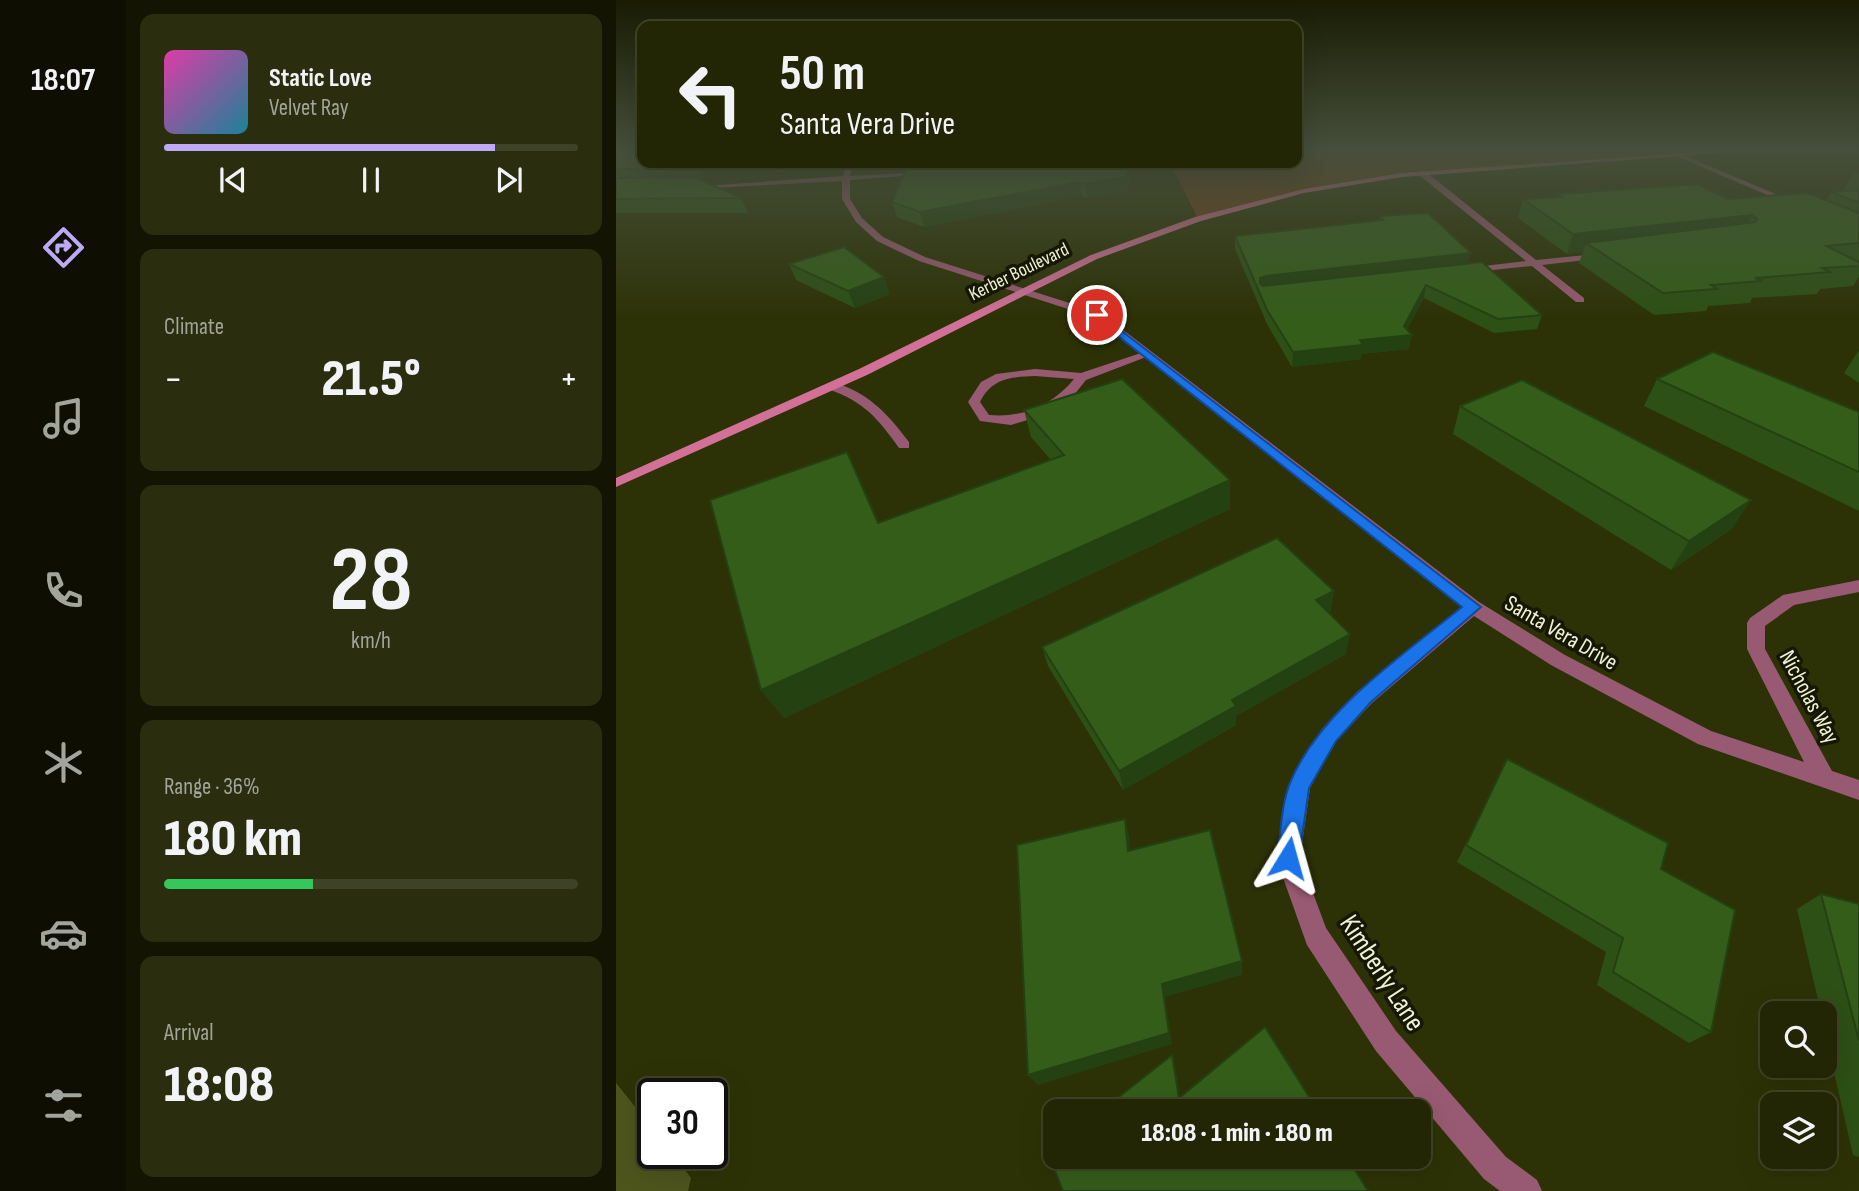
<!DOCTYPE html>
<meta charset="utf-8">
<style>
:root{--surface:#222604;--page:#2a2e0e;--text:#f1f3f6;--muted:#a2a59a;--line:#3f4326;--accent:#bda9f5}
body{margin:0;font-family:"Sofia Sans Condensed",sans-serif;background:var(--page);color:var(--text);height:100vh;display:flex;flex-direction:column;font-size:26px;white-space:nowrap}
*{box-sizing:border-box;margin:0}
p{font-size:23px;color:var(--muted)}
.icon{flex:none;width:38px;height:38px;fill:none;stroke:currentColor;stroke-width:2;stroke-linecap:round;stroke-linejoin:round}
.map{position:relative;flex:1;overflow:hidden}
.panel{display:flex;flex-direction:column;gap:14px;padding:14px;background:#131502;width:490px}
.panel>*{flex:none}
.guide{position:absolute;left:21px;top:21px;width:665px;height:147px;border-radius:14px;box-shadow:0 7px 28px #0002,0 0 0 2px var(--line);background:#222604;color:var(--text);overflow:hidden}
.tools{position:absolute;left:1144px;top:1001px;display:grid;gap:14px}
.tools a{display:grid;place-items:center;width:77px;height:77px;border-radius:14px;background:var(--surface);box-shadow:0 7px 28px #0002,0 0 0 2px var(--line);font-size:35px}
.speed{position:absolute;left:21px;top:1078px;display:flex;gap:14px;font-size:35px;font-weight:700;text-align:center}
.speed>*{display:grid;place-content:center;width:91px;height:91px;border-radius:50%;background:var(--surface);box-shadow:0 7px 28px #0002,0 0 0 2px var(--line);line-height:1}
.speed .limit{border:4px solid #111;border-radius:10px;background:#fff;color:#111}
.pin{position:absolute;display:grid;place-items:center;width:60px;height:60px;color:#fff;margin:-30px;border:4px solid #fff;border-radius:50%;box-shadow:0 2px 7px #0007}
.me{position:absolute;width:77px;margin:-38px;rotate:8deg;stroke-linejoin:round;filter:drop-shadow(0 0 5px #0008)}
.turn{display:flex;align-items:center;gap:24px;height:147px;padding:0 28px;font-size:32px}
.turn .icon{width:91px;height:91px;stroke-width:2.5}
.turn b{display:block;font-size:49px;line-height:60px}
.big{font-size:52px;font-weight:800;line-height:1.1}
.panel .tile{flex:1;display:flex;flex-direction:column;justify-content:center;gap:10px;min-width:0;padding:0 24px;border-radius:14px;background:var(--page)}
.panel .dial{align-items:center;gap:0}
.dial b{font-size:91px;line-height:1}
.song{display:flex;align-items:center;gap:21px}
.cover{width:84px;height:84px;border-radius:10px;background:linear-gradient(135deg,hsl(320 70% 55%),hsl(190 70% 35%))}
.played{height:7px;border-radius:4px;background:linear-gradient(90deg,var(--accent) 80%,var(--line) 80%)}
.keys{display:flex;justify-content:space-around;direction:ltr}
.heat{display:flex;justify-content:space-between;align-items:center;font-size:38px;direction:ltr}
.charge{height:10px;border-radius:5px;background:linear-gradient(90deg,#34c759 36%,var(--line) 0)}
.trip{position:absolute;left:427px;top:1099px;width:388px;height:70px;border-radius:14px;background:var(--surface);box-shadow:0 7px 28px #0002,0 0 0 2px var(--line);font-weight:800;line-height:70px;text-align:center}
main{display:flex;flex:1;min-height:0}
.tabs{display:flex;flex-direction:column;width:126px;justify-content:space-around;align-items:center;background:#0e0f02;color:var(--muted)}
.tabs .icon{width:49px;height:49px}
.tabs .selected{color:var(--accent)}
.tabs b{font-size:32px;color:var(--text)}
.map>svg:first-child{display:block}
.green{fill:#6d3d16}
.water{fill:#4e551c}
.lines{fill:none;stroke-linecap:round;stroke-linejoin:round}
.lane{fill:#985a72;fill-rule:evenodd}
.street{fill:#985a72;fill-rule:evenodd}
.secondary{fill:#d27098;fill-rule:evenodd}
.wall{fill:#2d5016}
.shaded-wall{fill:#244112}
.building{fill:#345d1a;stroke:#244112;stroke-width:2}
.route{fill:#1a73e8;stroke:#114b97;stroke-width:2}
.labels{text-anchor:middle;dominant-baseline:central;stroke-width:7;stroke-linejoin:round;paint-order:stroke}
.far-street-label{font-size:19px;fill:#eef3d6;stroke:#161803}
.street-label{font-size:23px;fill:#eef3d6;stroke:#161803}
.near-street-label{font-size:28px;fill:#eef3d6;stroke:#161803}
</style>
<main>
<nav class="tabs">
<b>18:07</b>
<svg class="icon selected" aria-label="directions" viewBox="0 0 24 24"><path d="M12 3l9 9-9 9-9-9zM9 14v-3h6M13 9l2 2-2 2"/></svg>
<svg class="icon" aria-label="music" viewBox="0 0 24 24"><path d="M9 18V5l10-2v13"/><circle cx="6" cy="18" r="3"/><circle cx="16" cy="16" r="3"/></svg>
<svg class="icon" aria-label="phone" viewBox="0 0 24 24"><path d="M5 4h4l2 5-3 2q2 4 5 5l2-3 5 2v4C11 20 4 13 5 4z"/></svg>
<svg class="icon" aria-label="climate" viewBox="0 0 24 24"><path d="M12 3v18M4 7l16 10M4 17L20 7"/></svg>
<svg class="icon" aria-label="car" viewBox="0 0 24 24"><path d="M5 17H2v-5l4-1 3-4h7l3 4 3 1v5h-3M9 17h6M6 11h13"/><circle cx="7" cy="17" r="2"/><circle cx="17" cy="17" r="2"/></svg>
<svg class="icon" aria-label="filters" viewBox="0 0 24 24"><path d="M4 7h16M4 17h16"/><circle cx="9" cy="7" r="2"/><circle cx="15" cy="17" r="2"/></svg>
</nav>
<section class="panel">
<div class="tile">
<div class="song"><i class="cover"></i><div><b>Static Love</b><p>Velvet Ray</p></div></div>
<div class="played"></div>
<div class="keys"><svg class="icon" aria-label="previous" viewBox="0 0 24 24"><path d="M18 5L8 12l10 7zM5 5v14"/></svg><svg class="icon" aria-label="pause" viewBox="0 0 24 24"><path d="M8 5v14M16 5v14"/></svg><svg class="icon" aria-label="next" viewBox="0 0 24 24"><path d="M6 5l10 7-10 7zM19 5v14"/></svg></div>
</div>
<div class="tile"><p>Climate</p>
<div class="heat"><a>−</a><b class="big">21.5°</b><a>+</a></div>
</div>
<div class="tile dial"><b>28</b><p>km/h</p></div>
<div class="tile"><p>Range · 36%</p><b class="big">180 km</b><div class="charge"></div></div>
<div class="tile"><p>Arrival</p><b class="big">18:08</b></div>
</section>
<div class="map">
<svg width="1243" height="1191" viewBox="0 0 1243 1191">
<rect width="100%" height="100%" fill="#2d3206"/>
<polygon class="green" points="681,150 1050,150 1064,155 806,173 688,191 582,219 554,163 681,163"/>
<polygon class="water" points="0,1083 37,1129 37,1153 56,1153 75,1178 72,1191 0,1191"/>
<g class="lines">
<g class="lane">
<polygon points="1046,150 1055,150 1186,205 1179,207"/>
<path d="M 528,352 L 538,354 L 470,380 L 458,395 L 434,413 L 395,425 L 364,421 L 352,402 L 365,382 L 380,374 L 419,369 L 465,373 ZM 419,376 L 458,379 C 436,406 406,418 373,415 L 364,402 C 376,378 395,377 419,376 Z"/>
<path d="M 216,382 C 252,392 271,413 293,442 L 293,448 L 283,448 C 261,417 248,402 212,389 L 210,386 Z"/>
</g>
<g class="street">
<polygon points="231,163 237,163 234,176 311,172 315,174 234,180 234,199 246,218 267,237 309,257 485,313 863,602 949,655 1095,731 1188,762 1131,649 1131,623 1134,618 1167,595 1243,580 1243,592 1178,605 1149,626 1149,649 1216,771 1243,780 1243,800 1082,744 935,665 858,616 756,703 720,741 694,788 684,858 710,928 780,1031 890,1157 921,1180 926,1191 884,1191 868,1179 760,1051 691,945 660,858 672,786 706,729 742,691 845,607 477,317 303,261 261,241 240,222 226,199 226,181 77,189 73,187 227,176"/>
<polygon points="803,171 809,171 920,260 990,253 990,257 987,258 926,265 968,298 968,302 960,302 916,266 848,273 846,271 851,268 910,261 803,175"/>
</g>
<polygon class="secondary" points="1112,150 1144,150 786,177 688,193 585,221 481,259 251,375 0,487 0,478 243,369 475,255 579,217 688,189 786,173"/>
</g>
<g class="wall">
<polygon points="0,150 95,163 87,181 125,198 132,213 0,213"/>
<polygon points="137,163 174,163 164,173"/>
<polygon points="296,163 517,163 511,190 471,198 466,196 308,227 281,217 276,202 297,166"/>
<polygon points="1237,173 1243,173 1243,277 1237,286 1204,289 1201,294 1136,298 1134,303 1092,306 1090,311 1038,315 963,263 967,252 951,254 902,218 907,199 940,197 941,194 1210,201 1215,192 1228,191 1227,191"/>
<polygon points="764,216 852,263 926,315 921,329 878,333 808,298 791,329 793,349 745,354 745,359 676,367 651,324 619,249 619,236 763,220"/>
<polygon points="173,264 274,294 239,308 180,280"/>
<polygon points="1243,350 1243,383 1228,373"/>
<polygon points="1041,379 1243,412 1243,511 1028,406"/>
<polygon points="844,406 1116,529 1055,570 837,434"/>
<polygon points="408,410 614,480 614,509 168,718 145,690 231,452 263,523 435,460 415,437"/>
<polygon points="715,611 712,613 730,654 620,716 620,725 507,790 432,666 426,647"/>
<polygon points="891,759 1045,869 1095,1032 1073,1043 981,985 990,952 841,862"/>
<polygon points="1205,894 1243,904 1243,1157 1237,1155 1209,1033 1209,1013 1205,1013 1181,909"/>
</g>
<g class="shaded-wall">
<polygon points="83,163 95,163 87,182 80,168"/>
<polygon points="160,163 174,163 164,173"/>
<polygon points="296,163 374,163 298,171"/>
<polygon points="513,163 517,163 511,190 471,198 469,184"/>
<polygon points="464,182 466,196 308,227 304,212"/>
<polygon points="1136,215 1127,234 970,243 967,252 951,254 957,234"/>
<polygon points="855,253 852,265 644,291 643,297 644,278 650,276"/>
<polygon points="268,277 274,294 239,308 232,291"/>
<polygon points="810,285 808,298 788,336 796,335 793,349 745,354 745,359 676,367 677,352 744,340 788,326"/>
<polygon points="231,452 245,481 276,552 262,523"/>
<polygon points="614,480 614,509 168,718 145,690"/>
<polygon points="1135,500 1116,529 1055,570 1073,541"/>
<polygon points="718,591 715,611 697,620 700,600"/>
<polygon points="734,634 730,654 620,716 620,725 507,790 503,771 616,700"/>
<polygon points="509,819 513,836 516,867 512,851"/>
<polygon points="626,961 626,975 549,997 556,1044 422,1085 412,1075 546,984"/>
<polygon points="556,1055 559,1065 566,1106 563,1098"/>
</g>
<g class="building">
<polygon points="0,150 26,150 26,163 83,163 80,168 0,169"/>
<polygon points="365,163 416,164 418,163 513,163 509,177 469,184 464,182 304,212 276,202 291,167"/>
<polygon points="79,177 125,198 0,199 0,178"/>
<polygon points="1081,184 1112,199 1192,193 1243,213 1243,243 1210,246 1243,262 1243,266 1206,268 1214,272 1139,278 1146,281 1095,285 1101,289 1047,293 970,243 1139,222 1141,219 1136,215 957,234 907,199 946,197 941,194"/>
<polygon points="1243,190 1243,203 1215,192"/>
<polygon points="812,213 855,253 650,276 644,278 644,284 647,286 866,262 926,315 882,319 810,285 788,326 796,335 744,340 747,345 677,352 651,310 619,236 767,220 764,216"/>
<polygon points="228,247 268,277 232,291 173,264"/>
<polygon points="1097,352 1243,412 1243,472 1041,379"/>
<polygon points="506,379 614,480 145,690 94,500 231,452 262,523 448,455 408,410"/>
<polygon points="906,380 1135,500 1073,541 844,406"/>
<polygon points="661,538 718,591 700,600 734,634 616,700 620,706 503,771 426,647"/>
<polygon points="891,759 1052,843 1045,869 1119,910 1095,1032 997,972 1007,938 850,845"/>
<polygon points="509,819 512,851 594,830 626,961 546,984 553,1033 412,1075 401,845"/>
<polygon points="1205,894 1243,904 1243,1041"/>
<polygon points="649,1027 702,1111 485,1111 556,1055 563,1098"/>
<polygon points="439,1147 439,1157 731,1157 752,1191 447,1191 432,1153"/>
</g>
<linearGradient id="sky" x2="0" y2="1"><stop stop-color="#191c03"/><stop offset="0.47" stop-color="#464f3b"/><stop offset="1" stop-color="#464f3b" stop-opacity="0"/></linearGradient>
<rect width="1243" height="317" fill="url(#sky)"/>
<path class="route" d="M 481,312 L 865,607 L 755,702 L 720,741 L 693,788 L 683,858 L 680,865 L 672,869 L 664,865 L 661,858 C 665,834 665,805 674,783 C 704,710 786,656 846,607 L 478,317 L 476,315 Z"/>
<g class="labels">
<g class="far-street-label">
<text transform="translate(403 272) rotate(-26)">Kerber Boulevard</text>
</g>
<g class="street-label">
<text transform="translate(945 633) rotate(30)">Santa Vera Drive</text>
<text transform="translate(1193 697) rotate(62)">Nicholas Way</text>
</g>
<g class="near-street-label">
<text transform="translate(766 973) rotate(57)">Kimberly Lane</text>
</g>
</g>
</svg>
<div class="tools">
<a><svg class="icon" aria-label="search" viewBox="0 0 24 24"><circle cx="10" cy="10" r="6"/><path d="M15 15l6 6"/></svg></a>
<a><svg class="icon" aria-label="layers" viewBox="0 0 24 24"><path d="M12 4l9 5-9 5-9-5zM3 14l9 5 9-5"/></svg></a>
</div>
<div class="speed"><div class="limit">30</div></div>
<div class="pin" style="left:481px;top:315px;background:#d93025"><svg class="icon" aria-label="arrive" viewBox="0 0 24 24"><path d="M6 21V4h12l-3 4 3 4H6"/></svg></div>
<svg class="me" style="left:672px;top:858px" viewBox="-20 -20 40 40"><path d="M0-17L14 15 0 8-14 15z" fill="#1a73e8" stroke="#fff" stroke-width="4"/></svg>
<div class="trip">18:08 · 1 min · 180 m</div>
<div class="guide">
<div class="turn"><svg class="icon" aria-label="left" viewBox="0 0 24 24"><path d="M17 20v-9H6M10 6l-5 5 5 5"/></svg><div><b>50 m</b>Santa Vera Drive</div></div>
</div>
</div>
</main>
